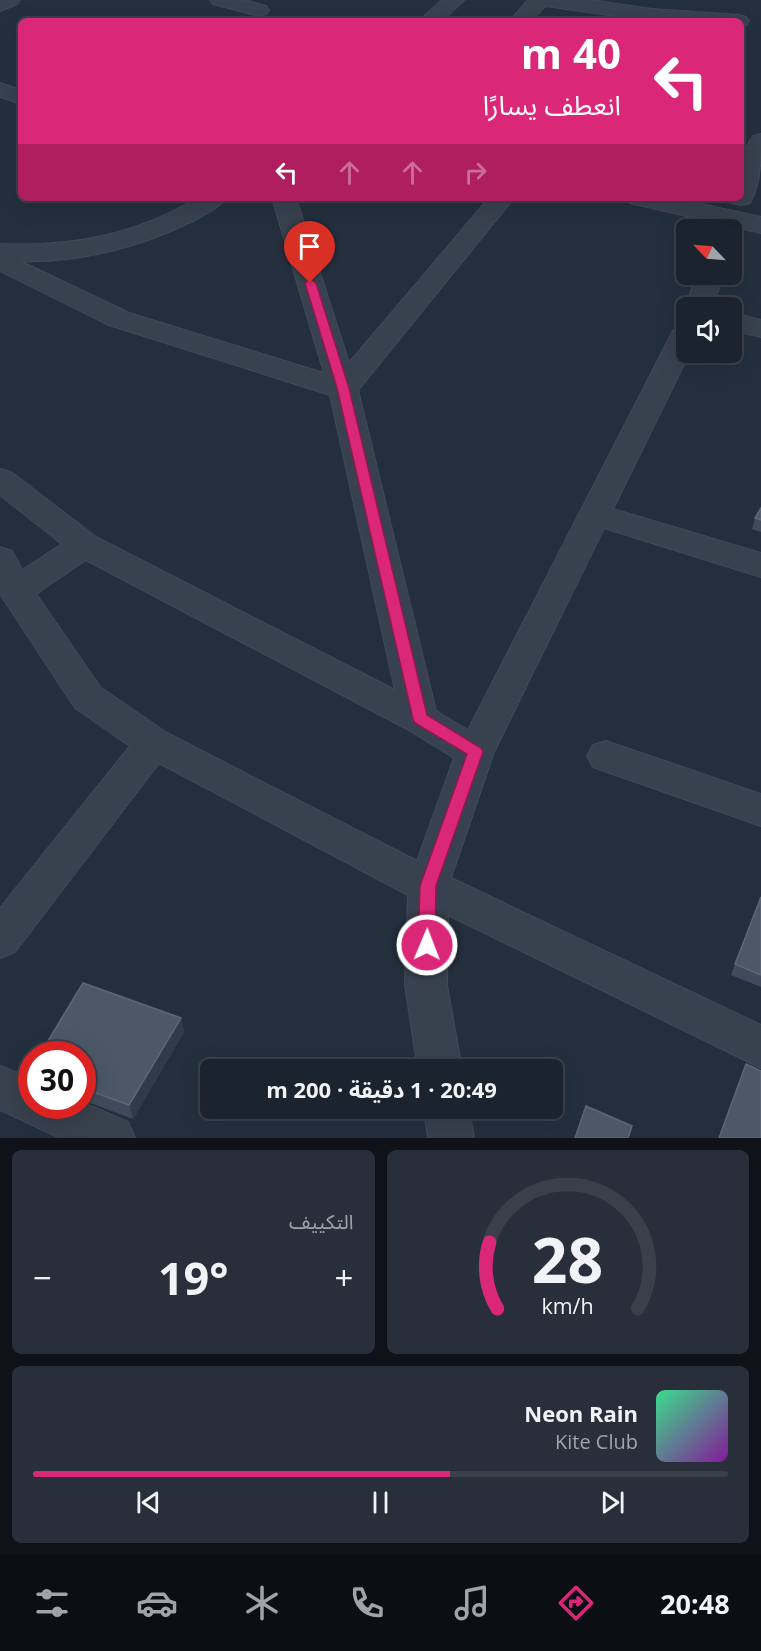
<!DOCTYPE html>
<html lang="ar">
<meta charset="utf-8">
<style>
:root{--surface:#1b232e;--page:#282f3a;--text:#f1f3f6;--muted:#a0a4aa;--line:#39404a;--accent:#db2777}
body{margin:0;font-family:"Open Sans","Noto Sans Arabic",sans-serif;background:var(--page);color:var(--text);direction:rtl;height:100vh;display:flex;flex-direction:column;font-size:22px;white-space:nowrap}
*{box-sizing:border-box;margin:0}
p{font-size:20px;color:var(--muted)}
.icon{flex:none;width:33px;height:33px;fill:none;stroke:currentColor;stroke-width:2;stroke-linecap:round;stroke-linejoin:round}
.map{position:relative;height:1138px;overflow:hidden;direction:ltr}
.sheet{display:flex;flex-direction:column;gap:12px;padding:12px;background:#0f1319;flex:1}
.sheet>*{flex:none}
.hud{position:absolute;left:18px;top:18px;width:726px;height:183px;border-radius:9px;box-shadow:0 6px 24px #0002,0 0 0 2px var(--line);direction:rtl;background:#db2777;color:#fff;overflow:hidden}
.needle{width:39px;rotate:295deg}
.buttons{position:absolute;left:676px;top:219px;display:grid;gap:12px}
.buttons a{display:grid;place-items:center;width:66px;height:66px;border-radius:9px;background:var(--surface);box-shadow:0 6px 24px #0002,0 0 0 2px var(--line);font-size:30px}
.speed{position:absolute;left:18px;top:1041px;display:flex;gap:12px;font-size:30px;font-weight:700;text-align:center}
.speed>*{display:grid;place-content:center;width:78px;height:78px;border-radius:50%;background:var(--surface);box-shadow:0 6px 24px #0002,0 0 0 2px var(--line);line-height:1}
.speed .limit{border:9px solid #d22;background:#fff;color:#111}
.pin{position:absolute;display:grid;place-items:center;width:51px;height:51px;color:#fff;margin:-62px -26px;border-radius:50% 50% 50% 0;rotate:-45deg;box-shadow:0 0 6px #0007}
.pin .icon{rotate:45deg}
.me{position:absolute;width:66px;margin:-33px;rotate:1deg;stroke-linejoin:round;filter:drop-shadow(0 0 4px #0008)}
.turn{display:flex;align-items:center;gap:21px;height:126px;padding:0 24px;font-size:27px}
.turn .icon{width:78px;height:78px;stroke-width:2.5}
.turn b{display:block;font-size:42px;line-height:51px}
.lanes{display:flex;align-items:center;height:57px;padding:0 24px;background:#0003;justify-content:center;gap:30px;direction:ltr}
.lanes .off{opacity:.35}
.big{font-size:45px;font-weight:700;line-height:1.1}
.sheet .card{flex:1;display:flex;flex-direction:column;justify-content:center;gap:9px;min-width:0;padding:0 21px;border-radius:9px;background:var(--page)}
.sheet .dial{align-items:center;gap:0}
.dial svg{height:156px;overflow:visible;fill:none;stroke:var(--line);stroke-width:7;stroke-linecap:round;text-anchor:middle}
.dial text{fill:var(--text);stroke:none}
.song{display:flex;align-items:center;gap:18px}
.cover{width:72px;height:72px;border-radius:9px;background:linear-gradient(135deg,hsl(150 70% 55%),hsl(290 70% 35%))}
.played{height:6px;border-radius:3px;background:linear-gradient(90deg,var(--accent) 60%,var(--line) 60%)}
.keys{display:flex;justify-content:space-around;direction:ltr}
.heat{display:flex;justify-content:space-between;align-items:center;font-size:33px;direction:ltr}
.sheet .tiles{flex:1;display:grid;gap:12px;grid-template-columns:1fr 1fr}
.card:last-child{grid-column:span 2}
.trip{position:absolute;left:200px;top:1059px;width:363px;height:60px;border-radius:9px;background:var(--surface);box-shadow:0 6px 24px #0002,0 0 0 2px var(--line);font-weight:700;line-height:60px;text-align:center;direction:rtl}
.menu{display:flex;height:96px;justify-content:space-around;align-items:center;background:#0b0e12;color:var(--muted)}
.menu .icon{width:42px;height:42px}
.menu .active{color:var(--accent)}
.menu b{font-size:27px;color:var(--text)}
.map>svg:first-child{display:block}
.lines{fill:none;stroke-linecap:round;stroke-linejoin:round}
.minor-casing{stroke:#414a57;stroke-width:2}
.minor{fill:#38414e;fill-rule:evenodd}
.wall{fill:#3f4b5c}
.shaded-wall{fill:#2f3b4b}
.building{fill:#4b5868;stroke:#5c6777;stroke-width:1.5}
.route{fill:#db2777;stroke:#8e194d;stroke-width:1.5}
</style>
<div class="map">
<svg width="761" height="1138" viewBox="0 0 761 1138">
<rect width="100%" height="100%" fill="#242f3e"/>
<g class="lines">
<g class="minor-casing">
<g id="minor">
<polygon points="0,0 20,0 17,4 0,11"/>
<polygon points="210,0 244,0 266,6 269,10 266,14 259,16 213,4"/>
<polygon points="442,0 464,0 442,21 419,21"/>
<polygon points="528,0 590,0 652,9 739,15 746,17 749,21 746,25 741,27 741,21 651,21 545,6 531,21 510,21"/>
<polygon points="0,83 21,90 21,104 0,97"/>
<path d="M 761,134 C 761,158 761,183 750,203 L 741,205 L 732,203 L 729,198 L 741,198 C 741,176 740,155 753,136 Z"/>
<path d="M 197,198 L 226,198 C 219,208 204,215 193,221 C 140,247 79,263 20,261 L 129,313 L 324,373 L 272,198 L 296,198 L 349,363 L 489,198 L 514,198 L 358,390 L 436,711 L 468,730 L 673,331 L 677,325 L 687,323 L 687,352 L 690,352 L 613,509 L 761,553 L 761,577 L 604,528 L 494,752 L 451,878 L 761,1025 L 761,1068 L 448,915 L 447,985 L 462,1070 L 418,1070 L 405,985 L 408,895 L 159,763 L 15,952 L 0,958 L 0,908 L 130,746 L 75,708 L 4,600 L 0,592 L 0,547 L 12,551 L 22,570 L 62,544 L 0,495 L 0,469 L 11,472 L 96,537 L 395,690 L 330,395 L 109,325 L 0,271 L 0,244 C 71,247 136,235 197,198 ZM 86,560 L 407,729 L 454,758 L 417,861 L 167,733 L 101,688 L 36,594 Z"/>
<polygon points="627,198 673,198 761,217 761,233 630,203"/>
<polygon points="698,274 724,274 712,308 687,308 687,312 684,308"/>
<polygon points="732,313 761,320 761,337 732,330"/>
<polygon points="606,741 761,794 761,826 593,767 587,756 593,745"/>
<polygon points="0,1066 32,1079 32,1106 82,1106 82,1102 128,1122 135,1138 60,1138 0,1110"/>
<polygon points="424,1108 469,1108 474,1138 428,1138"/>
</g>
</g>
<use href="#minor" class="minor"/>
</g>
<g class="wall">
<polygon points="761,508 761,532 752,529 755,518"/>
<polygon points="761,897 761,987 731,975"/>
<polygon points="181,1018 184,1032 133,1119 82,1100 82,1054"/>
</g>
<polygon class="shaded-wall" points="181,1018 184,1032 133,1119 129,1105"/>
<g class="building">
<polygon points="761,508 761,520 755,518"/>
<polygon points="761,897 761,975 735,964"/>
<polygon points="83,983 181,1018 129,1105 82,1088 82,1054 40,1054"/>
<polygon points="746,1064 761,1071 761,1138 719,1138"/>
<polygon points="586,1106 632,1126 628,1138 575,1138"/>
</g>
<polygon class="route" points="310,279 316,283 349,388 427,715 481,748 483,752 436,886 435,945 433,951 427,953 421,951 418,945 420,886 467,754 415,723 413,719 337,388 305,283"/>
</svg>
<div class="buttons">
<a><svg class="needle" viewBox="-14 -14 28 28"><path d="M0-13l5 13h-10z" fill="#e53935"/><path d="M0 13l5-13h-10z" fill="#a0a4aa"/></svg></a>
<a><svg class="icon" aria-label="sound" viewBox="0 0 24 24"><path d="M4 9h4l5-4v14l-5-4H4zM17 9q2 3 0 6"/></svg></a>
</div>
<div class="speed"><div class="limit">30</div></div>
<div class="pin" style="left:310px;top:283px;background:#d93025"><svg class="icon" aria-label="arrive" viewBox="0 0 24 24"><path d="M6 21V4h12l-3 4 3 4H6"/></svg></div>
<svg class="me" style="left:427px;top:945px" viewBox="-20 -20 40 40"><circle r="17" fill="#db2777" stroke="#fff" stroke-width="3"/><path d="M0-11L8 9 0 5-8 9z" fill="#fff"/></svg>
<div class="trip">20:49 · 1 دقيقة · 200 m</div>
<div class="hud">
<div class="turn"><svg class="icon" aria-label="left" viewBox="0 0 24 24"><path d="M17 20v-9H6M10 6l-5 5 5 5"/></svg><div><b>40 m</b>انعطف يسارًا</div></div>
<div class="lanes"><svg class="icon" aria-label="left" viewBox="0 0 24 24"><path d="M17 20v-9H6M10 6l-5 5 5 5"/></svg><svg class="icon off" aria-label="ahead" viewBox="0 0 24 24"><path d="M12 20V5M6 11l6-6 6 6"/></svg><svg class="icon off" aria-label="ahead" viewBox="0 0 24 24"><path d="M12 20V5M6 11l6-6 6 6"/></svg><svg class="icon off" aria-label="right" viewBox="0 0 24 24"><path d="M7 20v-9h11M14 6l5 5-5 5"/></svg></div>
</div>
</div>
<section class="sheet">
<div class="tiles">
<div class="card dial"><svg viewBox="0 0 100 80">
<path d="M14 69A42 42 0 1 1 86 69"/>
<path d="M14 69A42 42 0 0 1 10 35" stroke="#db2777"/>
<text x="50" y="56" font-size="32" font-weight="700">28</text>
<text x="50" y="72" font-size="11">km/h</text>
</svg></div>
<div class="card"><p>التكييف</p>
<div class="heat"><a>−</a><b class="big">19°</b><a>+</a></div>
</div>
<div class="card">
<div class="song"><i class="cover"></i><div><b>Neon Rain</b><p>Kite Club</p></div></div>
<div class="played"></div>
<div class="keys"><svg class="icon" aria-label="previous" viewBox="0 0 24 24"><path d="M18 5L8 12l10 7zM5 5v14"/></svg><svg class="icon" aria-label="pause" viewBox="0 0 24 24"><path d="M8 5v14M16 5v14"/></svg><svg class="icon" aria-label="next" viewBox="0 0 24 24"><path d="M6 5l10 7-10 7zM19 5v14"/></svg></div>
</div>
</div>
</section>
<nav class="menu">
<b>20:48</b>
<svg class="icon active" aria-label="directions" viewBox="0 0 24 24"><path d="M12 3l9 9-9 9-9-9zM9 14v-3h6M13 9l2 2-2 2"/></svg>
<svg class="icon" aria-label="music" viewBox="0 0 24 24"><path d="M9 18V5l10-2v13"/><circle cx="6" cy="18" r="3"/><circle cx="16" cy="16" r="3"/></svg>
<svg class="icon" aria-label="phone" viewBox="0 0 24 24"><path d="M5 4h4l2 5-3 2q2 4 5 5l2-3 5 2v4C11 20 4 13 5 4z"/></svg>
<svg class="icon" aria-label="climate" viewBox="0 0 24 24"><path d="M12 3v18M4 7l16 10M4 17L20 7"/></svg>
<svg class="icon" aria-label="car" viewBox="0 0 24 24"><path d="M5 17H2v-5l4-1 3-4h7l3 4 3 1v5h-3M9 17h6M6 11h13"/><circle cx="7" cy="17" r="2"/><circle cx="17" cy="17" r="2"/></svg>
<svg class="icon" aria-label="filters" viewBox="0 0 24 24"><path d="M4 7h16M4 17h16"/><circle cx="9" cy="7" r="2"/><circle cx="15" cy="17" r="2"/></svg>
</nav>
